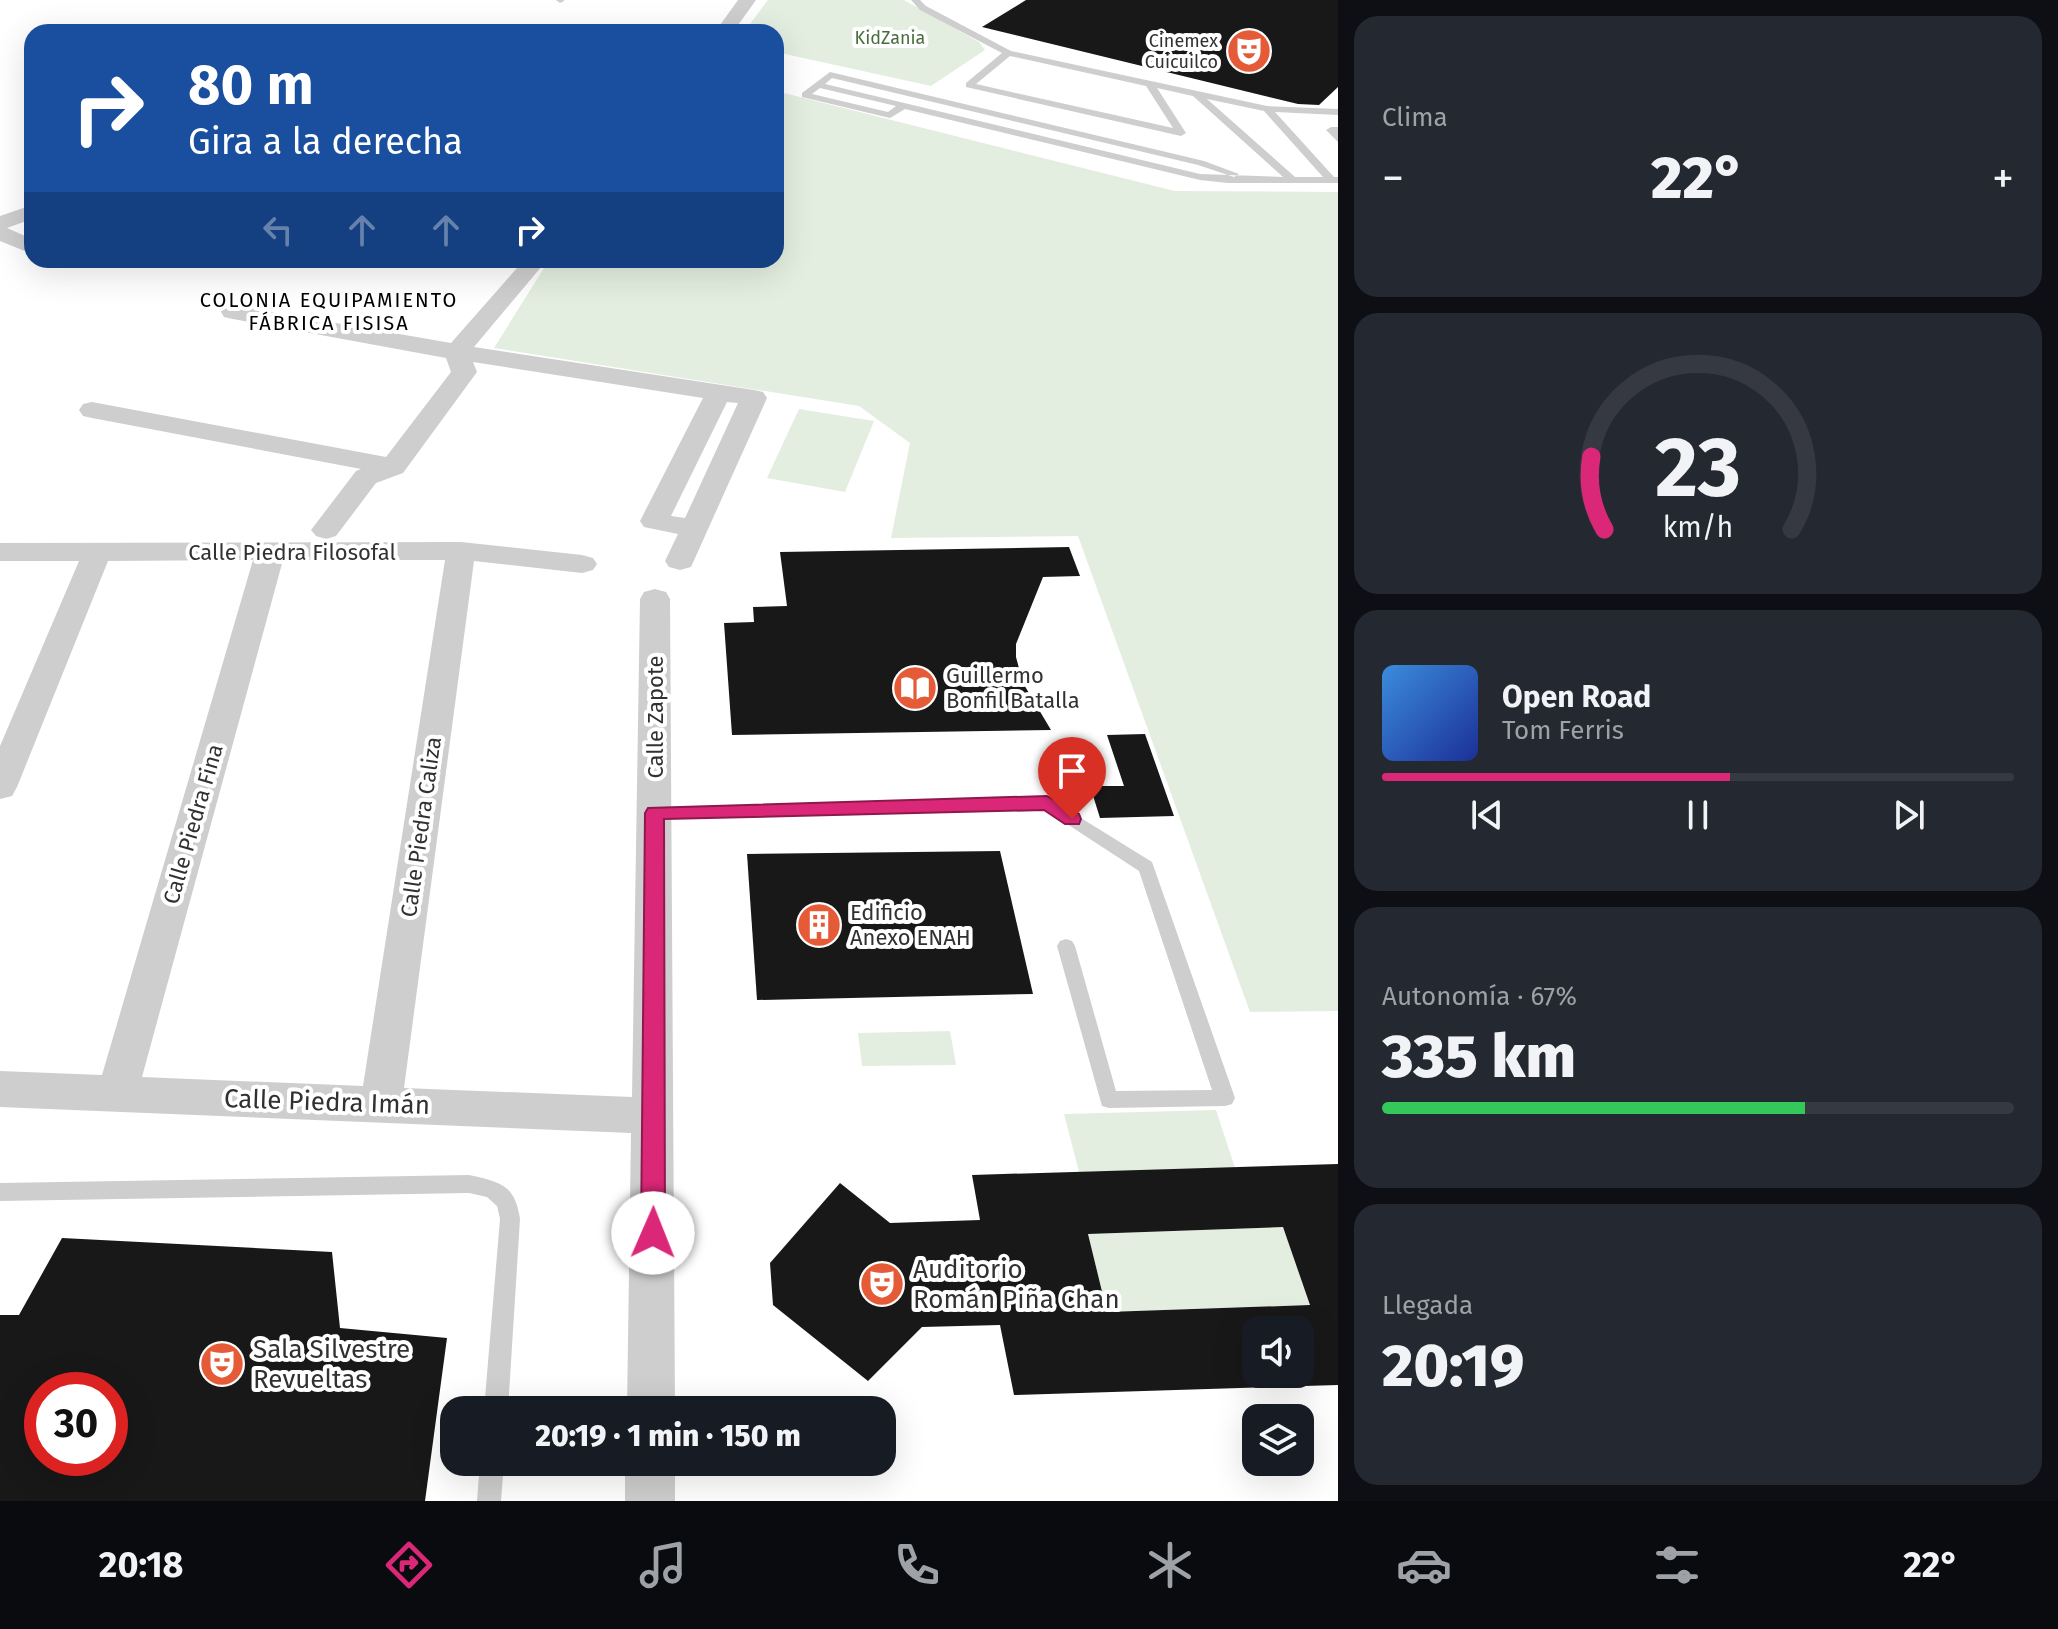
<!DOCTYPE html>
<html lang="es">
<meta charset="utf-8">
<style>
:root{--surface:#171b24;--page:#242831;--text:#f1f3f6;--muted:#9ea1a6;--line:#363941;--accent:#db2777}
body{margin:0;font-family:"Fira Sans",sans-serif;background:var(--page);color:var(--text);height:100vh;display:flex;flex-direction:column;font-size:30px;white-space:nowrap}
*{box-sizing:border-box;margin:0}
p{font-size:26px;color:var(--muted)}
.icon{flex:none;width:44px;height:44px;fill:none;stroke:currentColor;stroke-width:2;stroke-linecap:round;stroke-linejoin:round}
.map{position:relative;flex:1;overflow:hidden}
.drawer{display:flex;flex-direction:column;gap:16px;padding:16px;background:#0d0f14;width:720px}
.drawer>*{flex:none}
.banner{position:absolute;left:24px;top:24px;width:760px;height:244px;border-radius:24px;box-shadow:0 8px 32px #0002;background:#1a4fa0;color:#fff;overflow:hidden}
.tools{position:absolute;left:1242px;top:1316px;display:grid;gap:16px}
.tools a{display:grid;place-items:center;width:72px;height:72px;border-radius:16px;background:var(--surface);box-shadow:0 8px 32px #0002;font-size:40px}
.speed{position:absolute;left:24px;top:1372px;display:flex;gap:16px;font-size:40px;font-weight:700;text-align:center}
.speed>*{display:grid;place-content:center;width:104px;height:104px;border-radius:50%;background:var(--surface);box-shadow:0 8px 32px #0002;line-height:1}
.speed .limit{border:12px solid #d22;background:#fff;color:#111}
.pin{position:absolute;display:grid;place-items:center;width:68px;height:68px;color:#fff;margin:-82px -34px;border-radius:50% 50% 50% 0;rotate:-45deg;box-shadow:0 0 8px #0007}
.pin .icon{rotate:45deg}
.me{position:absolute;width:88px;margin:-44px;rotate:1deg;stroke-linejoin:round;filter:drop-shadow(0 0 6px #0008)}
.turn{display:flex;align-items:center;gap:28px;height:168px;padding:0 32px;font-size:36px}
.turn .icon{width:104px;height:104px;stroke-width:2.5}
.turn b{display:block;font-size:56px;line-height:68px}
.lanes{display:flex;align-items:center;height:76px;padding:0 32px;background:#0003;justify-content:center;gap:40px;direction:ltr}
.lanes .off{opacity:.35}
.big{font-size:60px;font-weight:800;line-height:1.1}
.drawer .tile{flex:1;display:flex;flex-direction:column;justify-content:center;gap:12px;min-width:0;padding:0 28px;border-radius:24px;background:var(--page)}
.drawer .dial{align-items:center;gap:0}
.dial svg{height:208px;overflow:visible;fill:none;stroke:var(--line);stroke-width:7;stroke-linecap:round;text-anchor:middle}
.dial text{fill:var(--text);stroke:none}
.song{display:flex;align-items:center;gap:24px}
.cover{width:96px;height:96px;border-radius:12px;background:linear-gradient(135deg,hsl(210 70% 55%),hsl(230 70% 35%))}
.played{height:8px;border-radius:4px;background:linear-gradient(90deg,var(--accent) 55%,var(--line) 55%)}
.keys{display:flex;justify-content:space-around;direction:ltr}
.heat{display:flex;justify-content:space-between;align-items:center;font-size:44px;direction:ltr}
.charge{height:12px;border-radius:6px;background:linear-gradient(90deg,#34c759 67%,var(--line) 0)}
.trip{position:absolute;left:440px;top:1396px;width:456px;height:80px;border-radius:24px;background:var(--surface);box-shadow:0 8px 32px #0002;font-weight:800;line-height:80px;text-align:center}
.tabs{display:flex;height:128px;justify-content:space-around;align-items:center;background:#090b0e;color:var(--muted)}
.tabs .icon{width:56px;height:56px}
.tabs .current{color:var(--accent)}
.tabs b{font-size:36px;color:var(--text)}
main{display:flex;flex:1;min-height:0}
.map>svg:first-child{display:block}
.green{fill:#e3eee0}
.building{fill:#181818;fill-rule:evenodd}
.lines{fill:none;stroke-linecap:round;stroke-linejoin:round}
.service{fill:#cecece;fill-rule:evenodd}
.minor{fill:#cecece;fill-rule:evenodd}
.route{fill:#db2777;stroke:#8e194d;stroke-width:2}
.labels{text-anchor:middle;dominant-baseline:central;stroke-width:8;stroke-linejoin:round;paint-order:stroke}
.far-park-label{font-size:18px;fill:#476d3e;stroke:#fff}
.far-poi-label{font-size:18px;fill:#313131;stroke:#fff;text-anchor:end}
.far-neighbourhood-label{font-size:20px;letter-spacing:2px;fill:#000;stroke:#fff}
.street-label{font-size:22px;fill:#313131;stroke:#fff}
.poi-label{font-size:22px;fill:#313131;stroke:#fff;text-anchor:start}
.near-street-label{font-size:26px;fill:#313131;stroke:#fff}
.near-poi-label{font-size:26px;fill:#313131;stroke:#fff;text-anchor:start}
</style>
<main>
<div class="map">
<svg width="1338" height="1501" viewBox="0 0 1338 1501">
<rect width="100%" height="100%" fill="#fff"/>
<g class="green">
<polygon points="768,0 904,0 979,42 985,50 931,86 776,52 776,32 744,32"/>
<polygon points="776,91 1175,191 1338,192 1338,1011 1250,1012 1078,536 891,538 910,443 859,406 494,348 549,260 776,260"/>
<polygon points="799,409 874,421 845,492 767,478"/>
<polygon points="950,1031 956,1065 862,1066 858,1033"/>
<polygon points="1216,1110 1235,1168 1079,1172 1064,1114"/>
<polygon points="1283,1227 1310,1305 1107,1312 1088,1234"/>
</g>
<g class="building">
<polygon points="1026,0 1338,0 1338,87 1319,105 1298,104 982,27"/>
<polygon points="1069,547 1080,576 1043,577 1016,644 1016,657 1023,683 1051,730 732,735 724,623 754,622 753,607 787,606 780,552"/>
<polygon points="1145,734 1174,816 1100,818 1090,786 1124,786 1107,735"/>
<polygon points="1000,851 1033,994 757,1000 747,854"/>
<path d="M 1338,1164 L 1338,1385 L 1014,1395 L 1000,1325 L 922,1327 L 868,1381 L 773,1305 L 770,1263 L 840,1183 L 890,1223 L 980,1220 L 972,1175 ZM 1283,1227 L 1310,1305 L 1107,1312 L 1088,1234 ZM 1256,1330 L 1300,1330 L 1300,1374 L 1256,1374 Z"/>
<path d="M 62,1238 L 332,1252 L 340,1328 L 447,1338 L 425,1501 L 0,1501 L 0,1315 L 19,1315 ZM 42,1390 L 110,1390 L 110,1458 L 42,1458 Z"/>
</g>
<g class="lines">
<g class="service">
<polygon points="556,0 564,0 564,1 560,3"/>
<path d="M 911,0 L 920,0 L 926,6 L 1011,51 L 1267,106 L 1338,109 L 1338,115 L 1275,112 L 1334,177 L 1338,177 L 1338,183 L 1228,183 L 1200,180 L 905,109 L 890,118 L 802,97 L 802,93 L 830,72 L 1204,161 L 1239,174 L 1234,177 L 1198,165 L 832,78 L 825,84 L 1200,174 L 1283,177 L 1193,96 L 1157,88 L 1186,133 L 1181,136 L 966,87 L 966,83 L 1002,53 L 920,10 ZM 1010,56 L 1146,86 L 1173,128 L 976,84 ZM 820,88 L 896,106 L 888,112 L 812,94 ZM 1207,99 L 1264,111 L 1323,177 L 1295,177 Z"/>
<polygon points="1331,127 1338,127 1338,142 1326,130"/>
<polygon points="1047,797 1152,862 1235,1098 1232,1104 1225,1106 1109,1108 1102,1106 1057,946 1060,941 1066,939 1072,941 1075,946 1116,1091 1212,1090 1139,871 1044,809 655,819 649,817 647,813 649,809 655,807"/>
<path d="M 469,1175 C 501,1182 515,1185 520,1219 L 508,1410 L 484,1410 L 500,1219 L 497,1206 L 487,1197 L 469,1193 L 0,1201 L 0,1183 Z"/>
<polygon points="480,1462 504,1462 501,1501 477,1501"/>
</g>
<g class="minor">
<polygon points="738,0 756,0 733,32 715,32"/>
<polygon points="32,205 32,219 7,228 32,239 32,254 0,241 0,216"/>
<path d="M 524,260 L 547,260 L 474,347 L 754,390 L 763,392 L 767,398 L 691,567 L 680,570 L 669,567 L 665,561 L 678,534 L 644,527 L 640,521 L 703,398 L 473,362 L 477,372 L 403,473 L 376,483 L 336,536 L 326,539 L 316,536 L 311,530 L 356,471 L 361,469 L 92,418 L 83,416 L 79,410 L 83,404 L 92,402 L 386,457 L 451,372 L 446,358 L 233,319 L 224,317 L 221,312 L 224,307 L 233,305 L 451,343 ZM 727,402 L 738,403 L 685,518 L 671,516 Z"/>
<path d="M 461,542 L 582,555 L 593,558 L 597,564 L 593,570 L 582,573 L 474,561 L 404,1088 L 632,1097 L 640,599 L 644,592 L 655,589 L 666,592 L 670,599 L 675,1410 L 627,1410 L 631,1133 L 0,1107 L 0,1071 L 102,1075 L 253,560 L 108,561 L 17,787 L 12,796 L 0,799 L 0,746 L 79,561 L 0,561 L 0,543 ZM 283,560 L 445,560 L 363,1086 L 142,1077 Z"/>
<rect x="625" y="1462" width="50" height="39"/>
</g>
</g>
<polygon class="route" points="1047,796 1079,814 1081,819 1079,824 1065,824 1044,810 664,819 665,1233 661,1241 653,1244 644,1241 641,1233 645,813 648,808"/>
<defs>
<g id="theatre-disc" transform="scale(2.3)"><circle r="9.5" fill="#e55b37" stroke="#fff"/><path d="M-5-5.5Q0-4 5-5.5V0Q5 5 0 6Q-5 5-5 0ZM-3.3-2.5H-1v1.5H-3.3ZM1-2.5H3.3v1.5H1ZM-2.8 1Q0 5.5 2.8 1Z" fill="#fff"/></g>
<g id="library-disc" transform="scale(2.3)"><circle r="9.5" fill="#e55b37" stroke="#fff"/><path d="M-6-4Q-3-5.5-.7-3.5V5Q-3 3-6 4ZM6-4Q3-5.5 .7-3.5V5Q3 3 6 4Z" fill="#fff"/></g>
<g id="building-disc" transform="scale(2.3)"><circle r="9.5" fill="#e55b37" stroke="#fff"/><path d="M-4-6H4V6H1V3H-1V6H-4ZM-2.5-4.3h1.7v1.8h-1.7ZM.8-4.3h1.7v1.8H.8ZM-2.5-1h1.7V.8h-1.7ZM.8-1h1.7V.8H.8Z" fill="#fff"/></g>
</defs>
<g fill-rule="evenodd">
<use href="#theatre-disc" x="1249" y="51"/>
<use href="#library-disc" x="915" y="688"/>
<use href="#building-disc" x="819" y="925"/>
<use href="#theatre-disc" x="882" y="1284"/>
<use href="#theatre-disc" x="222" y="1364"/>
</g>
<g class="labels">
<g class="far-park-label">
<text x="890" y="38">KidZania</text>
</g>
<g class="far-poi-label">
<text x="1218" y="41">Cinemex<tspan x="1218" dy="21">Cuicuilco</tspan></text>
</g>
<g class="far-neighbourhood-label">
<text x="329" y="300">COLONIA EQUIPAMIENTO<tspan x="329" dy="23">FÁBRICA FISISA</tspan></text>
</g>
<g class="street-label">
<text x="292" y="552">Calle Piedra Filosofal</text>
<text transform="translate(655 717) rotate(-90)">Calle Zapote</text>
<text transform="translate(193 824) rotate(-74)">Calle Piedra Fina</text>
<text transform="translate(421 827) rotate(-82)">Calle Piedra Caliza</text>
</g>
<g class="poi-label">
<text x="946" y="675">Guillermo<tspan x="946" dy="25">Bonfil Batalla</tspan></text>
<text x="850" y="912">Edificio<tspan x="850" dy="25">Anexo ENAH</tspan></text>
</g>
<g class="near-street-label">
<text transform="translate(327 1102) rotate(2)">Calle Piedra Imán</text>
</g>
<g class="near-poi-label">
<text x="913" y="1269">Auditorio<tspan x="913" dy="30">Román Piña Chan</tspan></text>
<text x="253" y="1349">Sala Silvestre<tspan x="253" dy="30">Revueltas</tspan></text>
</g>
</g>
</svg>
<div class="tools">
<a><svg class="icon" aria-label="sound" viewBox="0 0 24 24"><path d="M4 9h4l5-4v14l-5-4H4zM17 9q2 3 0 6"/></svg></a>
<a><svg class="icon" aria-label="layers" viewBox="0 0 24 24"><path d="M12 4l9 5-9 5-9-5zM3 14l9 5 9-5"/></svg></a>
</div>
<div class="speed"><div class="limit">30</div></div>
<div class="pin" style="left:1072px;top:819px;background:#d93025"><svg class="icon" aria-label="arrive" viewBox="0 0 24 24"><path d="M6 21V4h12l-3 4 3 4H6"/></svg></div>
<svg class="me" style="left:653px;top:1233px" viewBox="-20 -20 40 40"><circle r="19" fill="#fff"/><path d="M0-13L10 11 0 6-10 11z" fill="#db2777"/></svg>
<div class="trip">20:19 · 1 min · 150 m</div>
<div class="banner">
<div class="turn"><svg class="icon" aria-label="right" viewBox="0 0 24 24"><path d="M7 20v-9h11M14 6l5 5-5 5"/></svg><div><b>80 m</b>Gira a la derecha</div></div>
<div class="lanes"><svg class="icon off" aria-label="left" viewBox="0 0 24 24"><path d="M17 20v-9H6M10 6l-5 5 5 5"/></svg><svg class="icon off" aria-label="ahead" viewBox="0 0 24 24"><path d="M12 20V5M6 11l6-6 6 6"/></svg><svg class="icon off" aria-label="ahead" viewBox="0 0 24 24"><path d="M12 20V5M6 11l6-6 6 6"/></svg><svg class="icon" aria-label="right" viewBox="0 0 24 24"><path d="M7 20v-9h11M14 6l5 5-5 5"/></svg></div>
</div>
</div>
<section class="drawer">
<div class="tile"><p>Clima</p>
<div class="heat"><a>−</a><b class="big">22°</b><a>+</a></div>
</div>
<div class="tile dial"><svg viewBox="0 0 100 80">
<path d="M14 69A42 42 0 1 1 86 69"/>
<path d="M14 69A42 42 0 0 1 9 41" stroke="#db2777"/>
<text x="50" y="56" font-size="32" font-weight="700">23</text>
<text x="50" y="72" font-size="11">km/h</text>
</svg></div>
<div class="tile">
<div class="song"><i class="cover"></i><div><b>Open Road</b><p>Tom Ferris</p></div></div>
<div class="played"></div>
<div class="keys"><svg class="icon" aria-label="previous" viewBox="0 0 24 24"><path d="M18 5L8 12l10 7zM5 5v14"/></svg><svg class="icon" aria-label="pause" viewBox="0 0 24 24"><path d="M8 5v14M16 5v14"/></svg><svg class="icon" aria-label="next" viewBox="0 0 24 24"><path d="M6 5l10 7-10 7zM19 5v14"/></svg></div>
</div>
<div class="tile"><p>Autonomía · 67%</p><b class="big">335 km</b><div class="charge"></div></div>
<div class="tile"><p>Llegada</p><b class="big">20:19</b></div>
</section>
</main>
<nav class="tabs">
<b>20:18</b>
<svg class="icon current" aria-label="directions" viewBox="0 0 24 24"><path d="M12 3l9 9-9 9-9-9zM9 14v-3h6M13 9l2 2-2 2"/></svg>
<svg class="icon" aria-label="music" viewBox="0 0 24 24"><path d="M9 18V5l10-2v13"/><circle cx="6" cy="18" r="3"/><circle cx="16" cy="16" r="3"/></svg>
<svg class="icon" aria-label="phone" viewBox="0 0 24 24"><path d="M5 4h4l2 5-3 2q2 4 5 5l2-3 5 2v4C11 20 4 13 5 4z"/></svg>
<svg class="icon" aria-label="climate" viewBox="0 0 24 24"><path d="M12 3v18M4 7l16 10M4 17L20 7"/></svg>
<svg class="icon" aria-label="car" viewBox="0 0 24 24"><path d="M5 17H2v-5l4-1 3-4h7l3 4 3 1v5h-3M9 17h6M6 11h13"/><circle cx="7" cy="17" r="2"/><circle cx="17" cy="17" r="2"/></svg>
<svg class="icon" aria-label="filters" viewBox="0 0 24 24"><path d="M4 7h16M4 17h16"/><circle cx="9" cy="7" r="2"/><circle cx="15" cy="17" r="2"/></svg>
<b>22°</b>
</nav>
